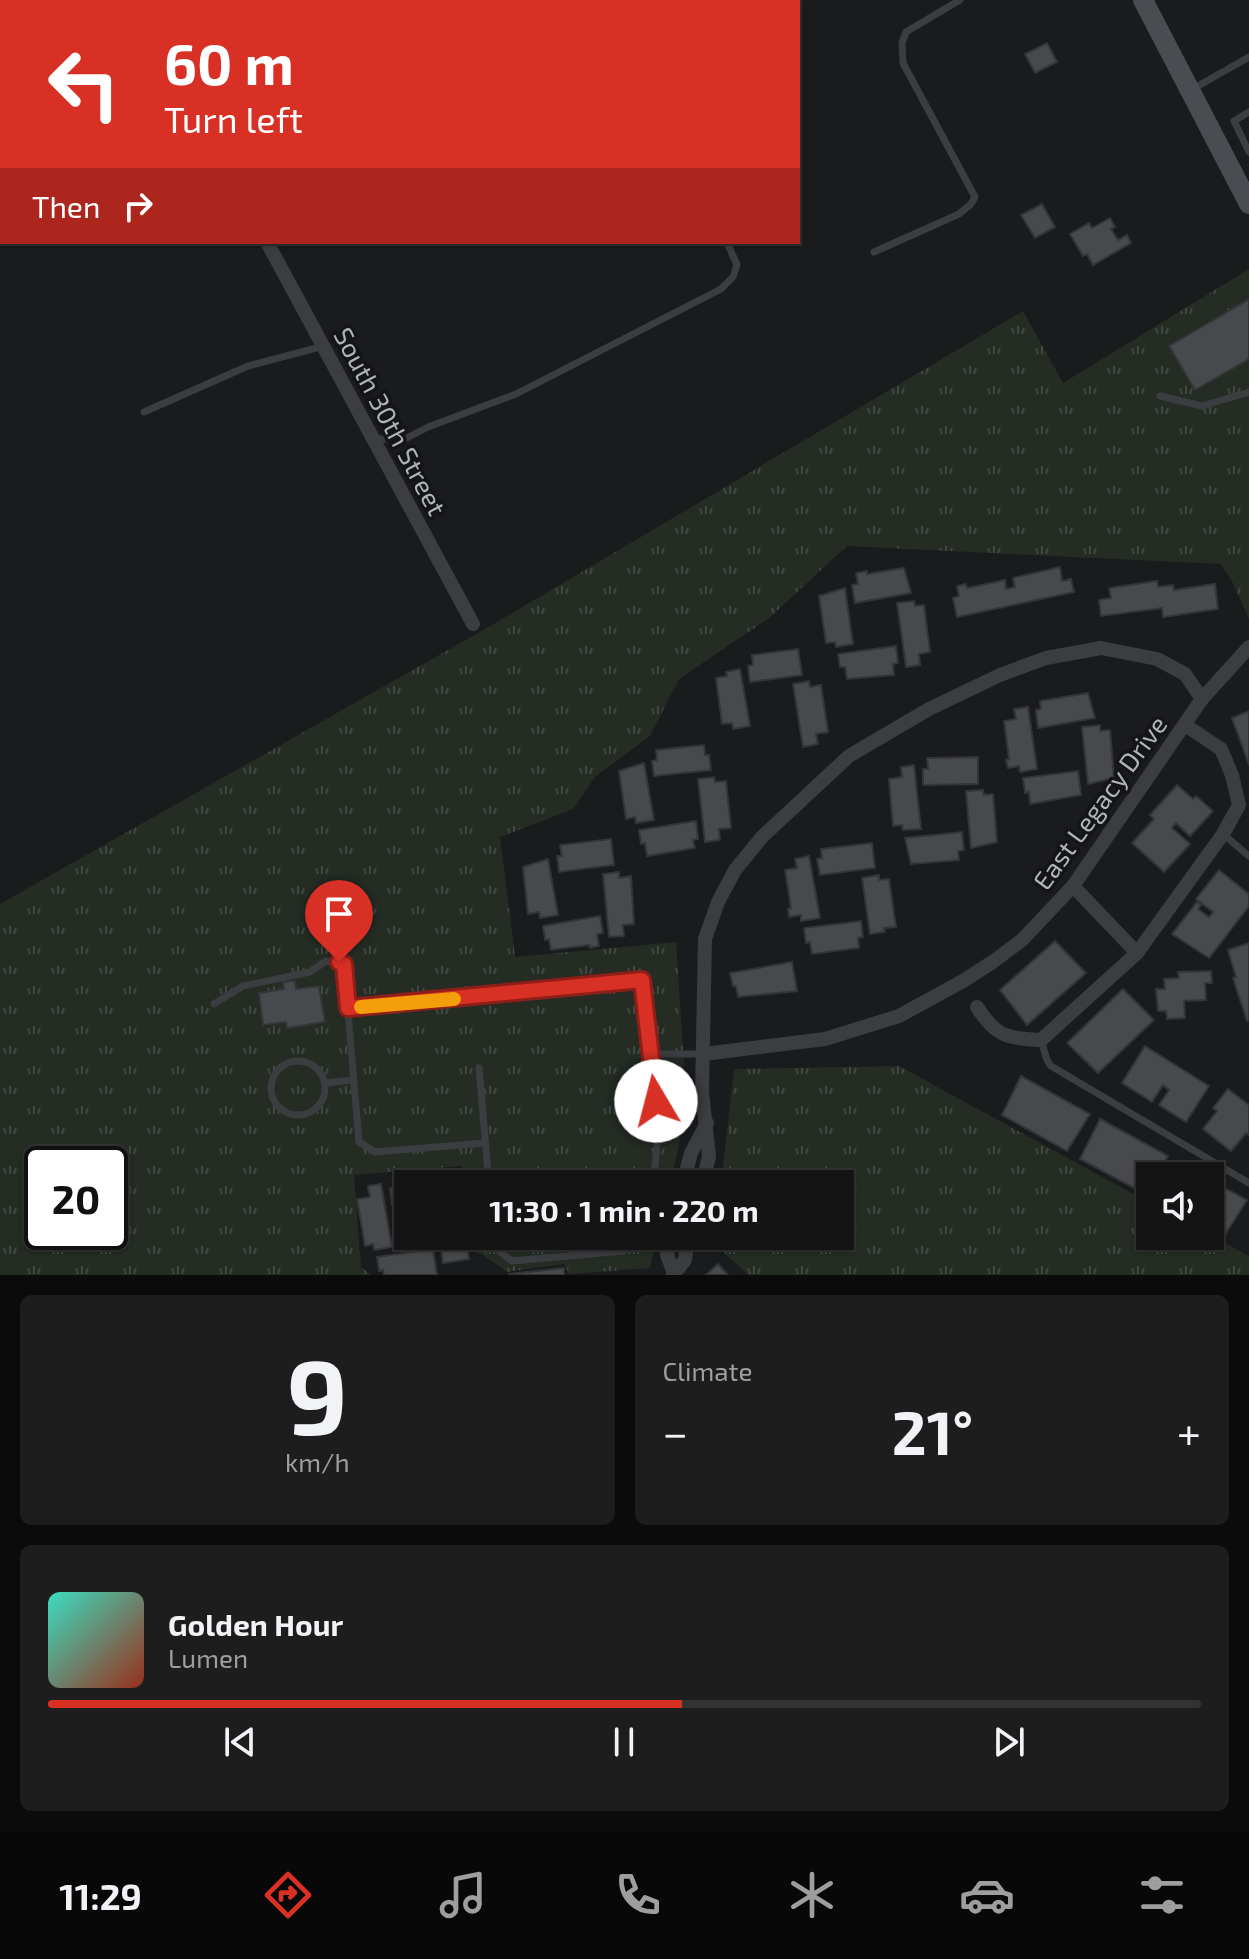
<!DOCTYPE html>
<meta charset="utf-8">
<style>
:root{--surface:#141415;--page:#1d1d1e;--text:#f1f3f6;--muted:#9d9ea0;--line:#333334;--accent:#d93025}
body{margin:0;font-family:"Exo 2",sans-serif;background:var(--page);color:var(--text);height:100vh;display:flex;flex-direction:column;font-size:30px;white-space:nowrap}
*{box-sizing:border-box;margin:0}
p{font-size:26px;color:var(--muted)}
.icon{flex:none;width:44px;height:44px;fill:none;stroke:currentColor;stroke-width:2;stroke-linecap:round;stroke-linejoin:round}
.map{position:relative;height:1275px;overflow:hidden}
.details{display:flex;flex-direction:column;gap:20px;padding:20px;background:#0b0b0c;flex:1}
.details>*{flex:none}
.hud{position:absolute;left:0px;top:0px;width:800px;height:244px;box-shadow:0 2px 6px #0004,0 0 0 2px var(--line);background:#d93025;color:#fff;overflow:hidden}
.tools{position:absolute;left:1136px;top:1162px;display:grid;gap:16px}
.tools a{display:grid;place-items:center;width:88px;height:88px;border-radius:0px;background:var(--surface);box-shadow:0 2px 6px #0004,0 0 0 2px var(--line);font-size:40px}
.speed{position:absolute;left:24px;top:1146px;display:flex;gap:16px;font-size:40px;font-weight:700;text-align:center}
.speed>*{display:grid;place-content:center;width:104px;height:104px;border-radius:50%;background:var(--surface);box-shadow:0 2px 6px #0004,0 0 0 2px var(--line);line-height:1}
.speed .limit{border:4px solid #111;border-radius:12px;background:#fff;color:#111}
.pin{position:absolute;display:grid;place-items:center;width:68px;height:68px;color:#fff;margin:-82px -34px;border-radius:50% 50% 50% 0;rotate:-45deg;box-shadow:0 0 8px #0007}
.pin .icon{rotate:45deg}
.me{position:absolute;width:88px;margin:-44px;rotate:352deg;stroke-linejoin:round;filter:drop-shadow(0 0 6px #0008)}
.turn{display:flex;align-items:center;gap:28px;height:168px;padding:0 32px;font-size:36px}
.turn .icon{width:104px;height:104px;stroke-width:2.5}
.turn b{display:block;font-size:56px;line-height:68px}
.then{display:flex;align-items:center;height:76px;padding:0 32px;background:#0003;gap:16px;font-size:30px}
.big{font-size:60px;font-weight:700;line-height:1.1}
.details .widget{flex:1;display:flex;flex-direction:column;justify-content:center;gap:12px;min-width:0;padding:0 28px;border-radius:12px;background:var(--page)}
.details .dial{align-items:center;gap:0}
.dial b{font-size:104px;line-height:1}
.song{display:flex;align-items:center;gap:24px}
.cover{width:96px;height:96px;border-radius:12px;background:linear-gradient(135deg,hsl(170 70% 55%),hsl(10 70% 35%))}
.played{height:8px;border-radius:4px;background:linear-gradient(90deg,var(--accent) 55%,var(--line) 55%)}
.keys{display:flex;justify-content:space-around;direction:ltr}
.heat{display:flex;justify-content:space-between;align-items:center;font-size:44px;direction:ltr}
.details .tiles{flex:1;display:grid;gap:20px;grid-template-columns:1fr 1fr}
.widget:last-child{grid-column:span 2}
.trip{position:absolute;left:394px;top:1170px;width:460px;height:80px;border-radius:0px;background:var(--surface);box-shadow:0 2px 6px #0004,0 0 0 2px var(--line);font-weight:700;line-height:80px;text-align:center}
.tab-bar{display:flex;height:128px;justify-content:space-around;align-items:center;background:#080808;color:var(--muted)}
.tab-bar .icon{width:56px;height:56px}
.tab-bar .active{color:var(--accent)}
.tab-bar b{font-size:36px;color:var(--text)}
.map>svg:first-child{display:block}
.grass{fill:url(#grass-tufts);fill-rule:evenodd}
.building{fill:#47494c;stroke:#343538;stroke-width:2}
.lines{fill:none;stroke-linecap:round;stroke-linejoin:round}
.lane{stroke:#3b3d41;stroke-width:7}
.street{stroke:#3b3d41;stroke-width:14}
.secondary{stroke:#494d51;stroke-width:20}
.route-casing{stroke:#8d1f18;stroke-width:20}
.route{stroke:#d93025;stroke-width:14}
.slow{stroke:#f59e0b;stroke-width:14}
.labels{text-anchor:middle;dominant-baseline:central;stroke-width:7;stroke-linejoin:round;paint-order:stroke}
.street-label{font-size:26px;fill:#adb4bb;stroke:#151517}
</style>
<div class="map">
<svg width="1249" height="1275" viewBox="0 0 1249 1275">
<defs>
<pattern id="grass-tufts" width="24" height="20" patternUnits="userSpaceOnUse" patternTransform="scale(2)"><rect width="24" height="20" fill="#242c24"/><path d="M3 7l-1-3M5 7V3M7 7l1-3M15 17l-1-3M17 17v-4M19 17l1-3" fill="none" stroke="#414842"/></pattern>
</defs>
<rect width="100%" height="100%" fill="#1a1b1c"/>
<g class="grass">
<path d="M 1249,269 L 1249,619 L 1233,583 L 1221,564 L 847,546 L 769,618 L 679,679 L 650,736 L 595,777 L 573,809 L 500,837 L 515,957 L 676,942 L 687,1110 L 670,1184 L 464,1184 L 462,1166 L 354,1175 L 361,1267 L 371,1275 L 0,1275 L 0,904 L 492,625 L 1023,311 L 1063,383 ZM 42,1164 L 110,1164 L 110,1232 L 42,1232 Z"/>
<polygon points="899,1066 1150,1203 1150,1236 1210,1235 1249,1256 1249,1275 748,1275 714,1243 715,1236 840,1236 840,1184 721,1184 734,1069"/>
<polygon points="469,1236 657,1236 650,1268 569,1274 564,1264 507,1272 483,1255 470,1251"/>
</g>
<g class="building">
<polygon points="1047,43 1057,62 1035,73 1025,54"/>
<polygon points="1042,204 1055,227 1035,238 1021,215"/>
<polygon points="1110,218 1115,227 1111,229 1118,240 1127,235 1131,243 1093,265 1087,254 1083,256 1070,234 1089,223 1092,228"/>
<polygon points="1249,299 1249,359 1195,390 1169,346"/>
<polygon points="1060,567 1062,581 1071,579 1074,592 957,617 953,598 959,596 957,586 966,584 967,588 1005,580 1006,589 1015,587 1013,578"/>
<polygon points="904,568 911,593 855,603 852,585 858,584 856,573 867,571 867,574"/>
<polygon points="1157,581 1158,587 1173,585 1174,590 1215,584 1218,609 1163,617 1162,608 1101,616 1099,600 1111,598 1109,588"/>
<polygon points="845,588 853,644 836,647 835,642 826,643 819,596"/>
<polygon points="914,601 915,606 924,605 930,652 919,654 920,665 906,667 897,603"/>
<polygon points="896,646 898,663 893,664 894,675 847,679 845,667 840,667 838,654"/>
<polygon points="798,649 802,675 750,682 748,666 753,665 752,655"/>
<polygon points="740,669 750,726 733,729 732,723 722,724 716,678 727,676 726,672"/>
<polygon points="809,681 810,687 821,685 828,732 816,734 818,744 803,747 793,684"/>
<polygon points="1088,693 1095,718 1038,728 1036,710 1041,709 1040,701"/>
<polygon points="1028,707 1037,769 1020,772 1019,766 1008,768 1006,760 1009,759 1004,721 1016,719 1014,709"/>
<polygon points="1249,711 1249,765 1232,718"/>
<polygon points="1100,725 1100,731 1110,730 1114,778 1088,784 1082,727"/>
<polygon points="704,745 705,755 709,755 711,770 654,776 652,761 657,760 656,750"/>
<polygon points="978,757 978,784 923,785 923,769 928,769 927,758"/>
<polygon points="644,763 654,820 636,823 635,817 626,819 619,771"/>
<polygon points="914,765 921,829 903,830 902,825 893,826 889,779 902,777 901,767"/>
<polygon points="1078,771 1081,795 1030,804 1029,792 1025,793 1023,778"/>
<polygon points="714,777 715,782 726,781 731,828 719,829 720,840 705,842 698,779"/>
<polygon points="1177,785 1193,799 1196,796 1213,811 1190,836 1176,823 1172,828 1190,844 1164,872 1132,843 1154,819 1150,815"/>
<polygon points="983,790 984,795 993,794 997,842 971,848 966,791"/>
<polygon points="696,821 698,839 693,840 695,848 647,856 645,843 641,844 639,830"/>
<polygon points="962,832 964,850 958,851 959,860 911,864 905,838"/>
<polygon points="611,839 614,865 559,872 557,856 562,856 560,845"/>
<polygon points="872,843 875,868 820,875 817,859 822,858 821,849"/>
<polygon points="809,856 820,918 801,921 801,915 789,917 788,909 791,908 785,870 797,868 795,859"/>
<polygon points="548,859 558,915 540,918 539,912 528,914 523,867"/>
<polygon points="1219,870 1249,894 1249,906 1209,958 1172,934 1197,902 1201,905 1198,909 1209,917 1213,912 1196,899"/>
<polygon points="619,872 619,878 631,876 634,924 623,925 624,936 609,937 603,874"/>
<polygon points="879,875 879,880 889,879 896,927 884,928 885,932 870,934 862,878"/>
<polygon points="600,916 603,933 597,934 599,946 590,948 589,945 551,950 549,939 545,940 543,926"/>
<polygon points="861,921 863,937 858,938 859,948 812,954 810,942 806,943 804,928"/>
<polygon points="1055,941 1086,973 1027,1025 1000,990"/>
<polygon points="1249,943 1249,1020 1247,1021 1233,978 1236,977 1228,950"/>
<polygon points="792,962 797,991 738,997 736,986 733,986 730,973"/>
<polygon points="1211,971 1212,983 1205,983 1206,1000 1184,1001 1185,1018 1167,1019 1166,1011 1158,1011 1156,989 1165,989 1164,979 1179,978 1178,972"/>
<polygon points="295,981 296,989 319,986 325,1022 287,1028 286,1022 263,1025 259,993 284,989 283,982"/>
<polygon points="1123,989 1154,1020 1098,1073 1067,1043"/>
<polygon points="1145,1046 1209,1086 1186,1122 1159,1105 1169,1090 1163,1085 1152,1102 1122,1083"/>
<polygon points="1021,1076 1090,1114 1067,1151 1002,1115"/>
<polygon points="1228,1089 1249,1105 1249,1135 1246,1133 1231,1151 1203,1129 1217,1111 1213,1108"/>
<polygon points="1100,1119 1168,1156 1157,1176 1150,1176 1150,1189 1147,1195 1080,1159"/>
<polygon points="1178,1162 1203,1176 1170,1176"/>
<polygon points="442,1171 443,1182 447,1182 447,1184 408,1184 408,1203 392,1205 390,1188 395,1187 394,1177"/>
<polygon points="1210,1180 1247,1200 1223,1238 1210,1231"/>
<polygon points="381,1184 392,1247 374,1250 373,1244 365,1246 357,1199 370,1197 368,1186"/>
<polygon points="439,1236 465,1236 469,1259 443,1263"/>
<polygon points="433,1249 437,1275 384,1275 383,1270 379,1271 377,1257"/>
<polygon points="718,1264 728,1275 706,1275"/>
<polygon points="564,1268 564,1275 509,1275 509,1274"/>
</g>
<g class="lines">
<g class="lane">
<polyline points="1191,90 1249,57"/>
<polyline points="1249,112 1234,121 1249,152"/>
<polyline points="0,161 2,163"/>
<polyline points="874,252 959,214 971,204 975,197 903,63 902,43 906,32 960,0"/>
<polyline points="1160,396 1202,406 1249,392"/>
<polyline points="144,412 248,366 324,346"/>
<polyline points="374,439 405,439 428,427 516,394 721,289 733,277 737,265 727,242"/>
<polyline points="1223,834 1249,856"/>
<polyline points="214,1004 243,986 310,972 326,961 344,964 359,1142 375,1152 485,1143"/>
<path d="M 348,1008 L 642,980 C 649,1047 666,1117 652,1184"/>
<polyline points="1041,1040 1047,1060 1051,1066 1249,1183"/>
<polyline points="650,1054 704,1054"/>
<circle cx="298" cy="1088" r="27"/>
<polyline points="479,1068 489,1184"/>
<polyline points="325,1083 352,1080"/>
<polyline points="494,1236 495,1248 512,1261 624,1251 639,1236"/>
</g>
<g class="street">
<polyline points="132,0 133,2"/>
<polyline points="267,242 473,624"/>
<polyline points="1073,886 1137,953"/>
<path d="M 977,1007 C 995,1036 1008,1039 1041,1040 L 1137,953 L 1223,834 L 1239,805 L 1232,775 L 1221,749 L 1185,725"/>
<polyline points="704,1054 825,1039 899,1016 963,981 994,961 1022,940 1073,886 1202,699 1249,647"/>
<polyline points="683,1184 691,1153 707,1123"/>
<polyline points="702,1184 709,1157 702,1092 705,939 718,902 735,870 762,837 849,756 929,709 1000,675 1046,658 1101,648 1157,659 1185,674 1202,699"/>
<polyline points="671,1236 667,1255 674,1273"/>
<polyline points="673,1275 685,1260 688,1236"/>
</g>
<polyline class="secondary" points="1143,0 1249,204"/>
</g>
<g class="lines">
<g class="route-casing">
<polyline id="route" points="339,962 344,964 348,1008 642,980 656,1101"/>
</g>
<use href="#route" class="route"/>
<polyline class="slow" points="361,1007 454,999"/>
</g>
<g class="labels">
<g class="street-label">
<text transform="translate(391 421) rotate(62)">South 30th Street</text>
<text transform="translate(1099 802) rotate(-54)">East Legacy Drive</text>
</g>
</g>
</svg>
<div class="tools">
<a><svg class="icon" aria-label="sound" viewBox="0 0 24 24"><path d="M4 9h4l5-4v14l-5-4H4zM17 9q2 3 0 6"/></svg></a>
</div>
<div class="speed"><div class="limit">20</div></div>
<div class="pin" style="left:339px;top:962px;background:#d93025"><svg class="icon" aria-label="arrive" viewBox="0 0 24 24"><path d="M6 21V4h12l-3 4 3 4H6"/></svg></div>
<svg class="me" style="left:656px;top:1101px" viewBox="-20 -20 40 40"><circle r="19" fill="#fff"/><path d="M0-13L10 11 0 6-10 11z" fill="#d93025"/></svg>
<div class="trip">11:30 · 1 min · 220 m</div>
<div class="hud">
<div class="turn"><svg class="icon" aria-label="left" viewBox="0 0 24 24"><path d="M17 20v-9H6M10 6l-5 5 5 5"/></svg><div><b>60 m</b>Turn left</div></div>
<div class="then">Then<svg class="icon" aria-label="right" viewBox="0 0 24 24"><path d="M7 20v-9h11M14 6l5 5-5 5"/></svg></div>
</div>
</div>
<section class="details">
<div class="tiles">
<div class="widget dial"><b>9</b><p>km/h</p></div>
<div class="widget"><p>Climate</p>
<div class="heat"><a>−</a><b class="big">21°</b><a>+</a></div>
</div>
<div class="widget">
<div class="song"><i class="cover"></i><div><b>Golden Hour</b><p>Lumen</p></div></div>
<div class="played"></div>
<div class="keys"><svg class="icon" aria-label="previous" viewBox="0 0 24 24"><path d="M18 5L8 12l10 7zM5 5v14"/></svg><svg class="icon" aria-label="pause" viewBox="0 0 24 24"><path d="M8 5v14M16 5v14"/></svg><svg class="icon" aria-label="next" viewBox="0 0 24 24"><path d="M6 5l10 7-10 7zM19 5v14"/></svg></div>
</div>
</div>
</section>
<nav class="tab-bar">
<b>11:29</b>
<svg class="icon active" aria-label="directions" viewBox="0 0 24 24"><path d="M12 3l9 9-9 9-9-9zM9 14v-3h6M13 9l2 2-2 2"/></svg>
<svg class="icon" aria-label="music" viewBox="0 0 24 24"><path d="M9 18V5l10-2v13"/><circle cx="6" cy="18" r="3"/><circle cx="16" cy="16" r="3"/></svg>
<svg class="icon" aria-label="phone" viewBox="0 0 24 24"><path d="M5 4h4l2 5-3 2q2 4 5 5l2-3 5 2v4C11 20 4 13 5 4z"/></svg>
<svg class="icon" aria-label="climate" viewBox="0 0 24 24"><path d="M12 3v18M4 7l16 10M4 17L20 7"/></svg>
<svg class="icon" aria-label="car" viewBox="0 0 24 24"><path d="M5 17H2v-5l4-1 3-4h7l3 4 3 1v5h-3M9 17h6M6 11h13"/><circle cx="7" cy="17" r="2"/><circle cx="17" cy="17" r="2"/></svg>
<svg class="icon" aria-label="filters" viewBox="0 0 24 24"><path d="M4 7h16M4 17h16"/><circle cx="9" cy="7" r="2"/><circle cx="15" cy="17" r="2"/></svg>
</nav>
